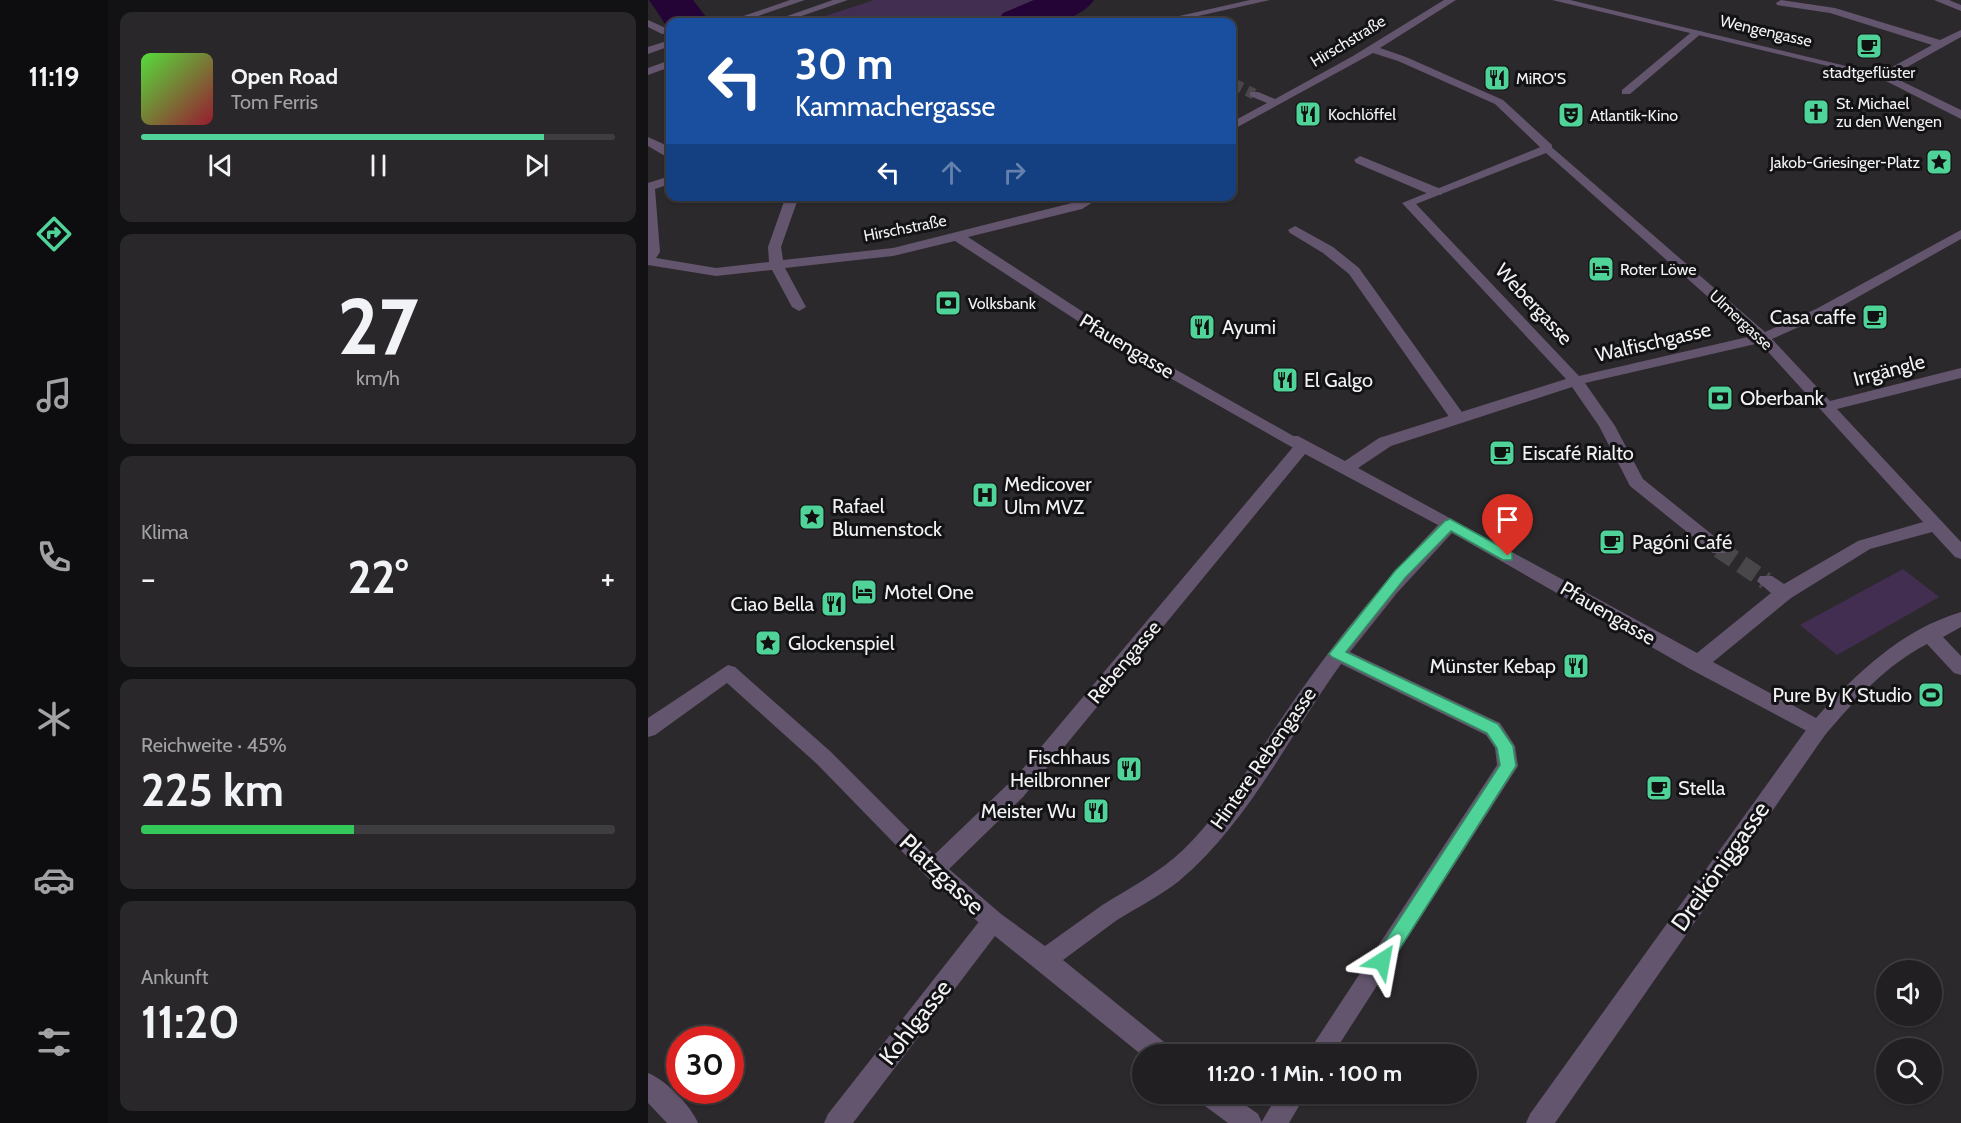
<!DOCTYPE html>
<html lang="de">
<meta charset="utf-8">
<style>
:root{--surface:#211f22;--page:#29272a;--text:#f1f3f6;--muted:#a2a2a5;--line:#3e3d40;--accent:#50d398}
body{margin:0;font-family:Cabin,sans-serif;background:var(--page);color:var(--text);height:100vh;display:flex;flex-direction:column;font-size:22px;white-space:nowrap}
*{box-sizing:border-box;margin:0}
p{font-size:20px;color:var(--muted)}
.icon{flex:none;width:33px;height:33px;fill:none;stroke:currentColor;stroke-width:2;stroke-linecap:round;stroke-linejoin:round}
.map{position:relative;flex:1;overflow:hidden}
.panel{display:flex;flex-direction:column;gap:12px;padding:12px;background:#121113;width:540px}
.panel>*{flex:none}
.hud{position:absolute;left:18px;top:18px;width:570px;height:183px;border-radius:12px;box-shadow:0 2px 4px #0004,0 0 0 2px var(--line);background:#1a4fa0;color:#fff;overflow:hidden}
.buttons{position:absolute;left:1228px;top:960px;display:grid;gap:12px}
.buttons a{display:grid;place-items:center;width:66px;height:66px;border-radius:50%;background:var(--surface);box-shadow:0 2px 4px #0004,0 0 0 2px var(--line);font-size:30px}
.speed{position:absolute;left:18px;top:1026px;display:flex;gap:12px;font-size:30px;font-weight:700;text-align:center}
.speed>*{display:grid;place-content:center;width:78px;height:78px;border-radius:50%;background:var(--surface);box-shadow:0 2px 4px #0004,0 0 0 2px var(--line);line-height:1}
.speed .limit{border:9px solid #d22;background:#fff;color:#111}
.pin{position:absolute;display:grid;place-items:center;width:51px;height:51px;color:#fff;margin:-62px -26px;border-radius:50% 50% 50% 0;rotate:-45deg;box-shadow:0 0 6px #0007}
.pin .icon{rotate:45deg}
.me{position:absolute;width:66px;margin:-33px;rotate:34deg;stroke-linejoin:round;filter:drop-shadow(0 0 4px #0008)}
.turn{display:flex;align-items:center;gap:21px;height:126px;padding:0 30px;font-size:27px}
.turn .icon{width:78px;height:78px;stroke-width:2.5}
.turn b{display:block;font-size:42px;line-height:51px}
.lanes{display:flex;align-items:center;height:57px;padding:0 30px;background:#0003;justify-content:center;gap:30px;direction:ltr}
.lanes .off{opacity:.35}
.big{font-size:45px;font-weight:700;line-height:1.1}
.panel .tile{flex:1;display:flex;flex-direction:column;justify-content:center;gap:9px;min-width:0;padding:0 21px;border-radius:12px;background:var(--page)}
.panel .dial{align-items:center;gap:0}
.dial b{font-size:78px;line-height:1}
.song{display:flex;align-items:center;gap:18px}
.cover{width:72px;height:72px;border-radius:9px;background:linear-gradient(135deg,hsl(110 70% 55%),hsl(350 70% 35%))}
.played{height:6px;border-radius:3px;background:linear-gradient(90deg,var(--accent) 85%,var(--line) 85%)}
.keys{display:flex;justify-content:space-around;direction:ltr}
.heat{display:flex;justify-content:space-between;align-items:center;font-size:33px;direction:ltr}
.charge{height:9px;border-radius:4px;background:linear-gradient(90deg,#34c759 45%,var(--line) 0)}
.trip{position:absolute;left:484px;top:1044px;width:345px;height:60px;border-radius:30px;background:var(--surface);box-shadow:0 2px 4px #0004,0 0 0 2px var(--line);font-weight:700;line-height:60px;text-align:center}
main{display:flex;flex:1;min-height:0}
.tab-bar{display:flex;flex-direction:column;width:108px;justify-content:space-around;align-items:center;background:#0d0c0e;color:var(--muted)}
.tab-bar .icon{width:42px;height:42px}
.tab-bar .selected{color:var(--accent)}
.tab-bar b{font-size:27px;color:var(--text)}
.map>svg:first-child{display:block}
.green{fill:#422e51}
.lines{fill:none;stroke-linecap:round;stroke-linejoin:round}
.river{fill:#240336;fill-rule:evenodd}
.pedestrian-tunnel{stroke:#4a474b;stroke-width:11;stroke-dasharray:11 6;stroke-linecap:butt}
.minor-tunnel{stroke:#4a474b;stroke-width:18;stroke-dasharray:18 9;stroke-linecap:butt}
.service{fill:#63556d;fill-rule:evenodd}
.pedestrian{fill:#63556d;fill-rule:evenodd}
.minor{fill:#63556d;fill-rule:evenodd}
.tertiary{fill:#63556d;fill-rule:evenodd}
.route{fill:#50d398;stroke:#348963;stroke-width:1.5}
.labels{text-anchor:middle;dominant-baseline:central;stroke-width:6;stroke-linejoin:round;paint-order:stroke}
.far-street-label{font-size:16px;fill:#f2f1f3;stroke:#131214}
.far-poi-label{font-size:16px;fill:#f2f1f3;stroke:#131214;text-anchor:start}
.street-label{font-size:20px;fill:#f2f1f3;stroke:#131214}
.poi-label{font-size:20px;fill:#f2f1f3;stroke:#131214;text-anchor:start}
.near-street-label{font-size:24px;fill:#f2f1f3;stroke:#131214}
</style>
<main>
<nav class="tab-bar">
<b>11:19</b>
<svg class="icon selected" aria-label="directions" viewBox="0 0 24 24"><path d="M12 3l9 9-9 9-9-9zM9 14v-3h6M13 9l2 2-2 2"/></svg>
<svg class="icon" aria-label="music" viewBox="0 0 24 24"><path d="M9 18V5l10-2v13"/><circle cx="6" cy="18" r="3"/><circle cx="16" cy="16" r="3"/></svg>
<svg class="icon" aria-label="phone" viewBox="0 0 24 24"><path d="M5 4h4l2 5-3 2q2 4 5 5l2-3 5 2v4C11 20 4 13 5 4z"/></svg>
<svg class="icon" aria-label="climate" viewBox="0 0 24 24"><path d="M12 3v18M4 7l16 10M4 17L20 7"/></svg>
<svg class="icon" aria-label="car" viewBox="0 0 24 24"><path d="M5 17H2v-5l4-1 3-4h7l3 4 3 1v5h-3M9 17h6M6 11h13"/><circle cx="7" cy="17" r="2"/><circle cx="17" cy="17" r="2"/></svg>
<svg class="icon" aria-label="filters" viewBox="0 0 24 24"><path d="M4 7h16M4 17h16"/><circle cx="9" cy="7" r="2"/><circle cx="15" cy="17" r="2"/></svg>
</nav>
<section class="panel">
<div class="tile">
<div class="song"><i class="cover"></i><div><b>Open Road</b><p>Tom Ferris</p></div></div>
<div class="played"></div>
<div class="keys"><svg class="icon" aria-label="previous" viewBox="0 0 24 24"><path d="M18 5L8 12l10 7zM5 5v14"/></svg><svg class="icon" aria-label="pause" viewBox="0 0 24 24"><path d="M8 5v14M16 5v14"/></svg><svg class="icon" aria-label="next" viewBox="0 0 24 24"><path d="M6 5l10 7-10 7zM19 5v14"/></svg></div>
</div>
<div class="tile dial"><b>27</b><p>km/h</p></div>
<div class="tile"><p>Klima</p>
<div class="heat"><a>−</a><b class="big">22°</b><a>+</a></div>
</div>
<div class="tile"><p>Reichweite · 45%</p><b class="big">225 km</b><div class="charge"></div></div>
<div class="tile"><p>Ankunft</p><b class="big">11:20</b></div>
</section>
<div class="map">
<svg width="1313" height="1123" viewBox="0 0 1313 1123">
<rect width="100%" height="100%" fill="#2c292d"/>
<g class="green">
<polygon points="226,0 411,0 360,22 159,22"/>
<polygon points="1255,569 1291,597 1189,655 1152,625"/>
</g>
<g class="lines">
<g class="river">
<polygon points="1,0 45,0 62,22 22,22 22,31"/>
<path d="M 386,0 L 446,0 C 426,28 379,25 349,22 L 355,13 Z"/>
</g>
<polyline class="pedestrian-tunnel" points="584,83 606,94"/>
<polyline class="minor-tunnel" points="1071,549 1118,581"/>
<g class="service">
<polygon points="185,0 200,0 136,22 122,22"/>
<polygon points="1046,30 1055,32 982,94 974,94 974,90"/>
<polygon points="22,60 22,67 0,75 0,68"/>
<polygon points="0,137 22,147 22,159 0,146"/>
<polygon points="712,156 793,189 794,192 793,195 783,195 708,163 706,160"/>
<path d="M 0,1073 C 18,1080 42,1105 50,1123 L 19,1123 L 0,1103 Z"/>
</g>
<g class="pedestrian">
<polygon points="796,0 808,0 732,48 758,57 855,100 904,145 904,151 896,151 847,104 750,61 725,53 584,130 584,122 619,103 602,96 602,92 610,92 627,99 705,56"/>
<polygon points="904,0 922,0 1240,76 1234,79"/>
<polygon points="1286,0 1301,0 1313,5 1313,11"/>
<polygon points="22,176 22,184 7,189 12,252 8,258 68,268 121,262 120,247 138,196 151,196 133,247 135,260 245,248 424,203 438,196 455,196 434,209 320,237 495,351 663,446 655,451 649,450 485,357 307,241 245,256 137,268 158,307 151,311 144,307 124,270 68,276 0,265 0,183"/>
<polygon points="647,226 685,247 711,268 816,415 818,418 816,421 804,421 701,274 675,253 642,233 640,230"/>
<polygon points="80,665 87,667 183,752 286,855 359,785 367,782 375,785 378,791 375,797 301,869 353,914 397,946 453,906 461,903 469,906 472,913 469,920 415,960 521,1046 524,1054 495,1056 337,928 278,876 169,764 79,683 7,735 0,737 0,718"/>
<polygon points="1170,721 1177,723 1180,729 1177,735 907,1123 878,1123 882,1114 1163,723"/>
<polygon points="549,1094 582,1094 610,1114 614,1123 580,1123 553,1103"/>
</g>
<g class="minor">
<polygon points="602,0 622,0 523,22 505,22"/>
<polygon points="1133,0 1187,8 1292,40 1313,30 1313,37 1243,76 1313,110 1313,119 1228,76 1284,45 1182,13 1129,5 1128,3"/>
<polygon points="0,20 22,30 22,33 14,34 0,27"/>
<path d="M 900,144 L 1117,332 L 1168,309 L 1313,230 L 1313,239 L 1178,315 L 1124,339 L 1182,401 L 1313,368 L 1313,378 L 1189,409 L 1313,542 L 1313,559 L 1307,557 L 1284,532 L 1222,549 L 1143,598 L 1065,662 L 1168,718 C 1209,673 1253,630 1313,612 L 1313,627 L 1295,637 L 1313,656 L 1313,675 L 1306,673 L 1279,644 C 1237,666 1208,699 1177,735 L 1170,737 L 1042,669 L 804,533 L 749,593 L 702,652 L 852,723 L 867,746 L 870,766 L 685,1054 L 659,1054 L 849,765 L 847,748 L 838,735 L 693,664 C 641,736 600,823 531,881 C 512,896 490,907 469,920 L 461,923 L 453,920 L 450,913 L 453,906 C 481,888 511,873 535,850 C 581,805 612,748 649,696 C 691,636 738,579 790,525 L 657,454 L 375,797 L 367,800 L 359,797 L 356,791 L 645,447 L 636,440 L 638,436 L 650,436 L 697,461 L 731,438 L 918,379 L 754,203 ZM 898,153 L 1104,336 L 931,376 L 768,204 ZM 1112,343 L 1275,522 L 1210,541 L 1136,584 L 1124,576 L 1112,576 L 1109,581 L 1123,593 L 1049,653 L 710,468 L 743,446 L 924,387 L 951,426 L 982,486 L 1065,553 L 1077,553 L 1080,549 L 1077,545 L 995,479 L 967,426 L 937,383 Z"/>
<polygon points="345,911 353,914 357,921 353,928 205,1123 176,1123 180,1114 337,914"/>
<polygon points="630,1094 658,1094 641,1123 613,1123"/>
</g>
<g class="tertiary">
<polygon points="142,0 157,0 92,22 78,22"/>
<polygon points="22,40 22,46 0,54 0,47"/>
</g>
</g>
<polygon class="route" points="802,519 864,553 864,560 855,560 803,531 757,578 698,652 850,724 865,746 868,766 740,967 734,969 728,967 725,961 728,955 852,765 849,748 839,733 684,657 681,654 747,571 797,521"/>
<defs>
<g id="cafe-square" transform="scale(1.35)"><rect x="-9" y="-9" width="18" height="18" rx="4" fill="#50d398" stroke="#131214"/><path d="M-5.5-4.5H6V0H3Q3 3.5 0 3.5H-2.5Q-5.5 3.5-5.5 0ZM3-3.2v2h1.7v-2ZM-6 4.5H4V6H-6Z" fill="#111"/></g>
<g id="restaurant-square" transform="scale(1.35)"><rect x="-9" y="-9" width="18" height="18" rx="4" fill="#50d398" stroke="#131214"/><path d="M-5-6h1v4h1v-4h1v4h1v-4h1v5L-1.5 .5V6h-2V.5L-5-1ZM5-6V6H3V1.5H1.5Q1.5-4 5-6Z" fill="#111"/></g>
<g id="church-square" transform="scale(1.35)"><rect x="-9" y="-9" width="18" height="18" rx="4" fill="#50d398" stroke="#131214"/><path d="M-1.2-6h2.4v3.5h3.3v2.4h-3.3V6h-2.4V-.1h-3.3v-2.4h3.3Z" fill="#111"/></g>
<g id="theatre-square" transform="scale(1.35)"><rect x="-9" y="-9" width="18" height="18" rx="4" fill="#50d398" stroke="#131214"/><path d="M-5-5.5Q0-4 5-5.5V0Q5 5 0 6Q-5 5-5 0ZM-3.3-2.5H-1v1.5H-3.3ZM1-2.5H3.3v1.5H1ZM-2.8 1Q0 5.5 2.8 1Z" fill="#111"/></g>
<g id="sight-square" transform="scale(1.35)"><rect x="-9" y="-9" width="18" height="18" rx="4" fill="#50d398" stroke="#131214"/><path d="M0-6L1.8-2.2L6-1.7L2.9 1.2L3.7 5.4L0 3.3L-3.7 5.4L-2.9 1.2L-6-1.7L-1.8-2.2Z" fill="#111"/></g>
<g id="hotel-square" transform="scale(1.35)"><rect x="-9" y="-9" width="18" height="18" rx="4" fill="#50d398" stroke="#131214"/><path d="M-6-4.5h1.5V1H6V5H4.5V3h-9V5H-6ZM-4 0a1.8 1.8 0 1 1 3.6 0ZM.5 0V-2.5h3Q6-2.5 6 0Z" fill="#111"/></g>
<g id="bank-square" transform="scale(1.35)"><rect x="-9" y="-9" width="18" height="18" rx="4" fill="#50d398" stroke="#131214"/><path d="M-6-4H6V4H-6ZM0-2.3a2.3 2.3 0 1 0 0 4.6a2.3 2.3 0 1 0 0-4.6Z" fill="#111"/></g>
<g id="hospital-square" transform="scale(1.35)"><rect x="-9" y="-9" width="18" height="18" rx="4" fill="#50d398" stroke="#131214"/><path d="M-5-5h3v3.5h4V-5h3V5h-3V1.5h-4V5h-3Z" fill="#111"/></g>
<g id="stadium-square" transform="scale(1.35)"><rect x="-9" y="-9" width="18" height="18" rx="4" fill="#50d398" stroke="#131214"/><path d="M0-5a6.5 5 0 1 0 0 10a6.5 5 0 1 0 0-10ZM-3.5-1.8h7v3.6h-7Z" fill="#111"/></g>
</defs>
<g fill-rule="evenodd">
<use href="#cafe-square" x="1221" y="46"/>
<use href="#restaurant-square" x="849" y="78"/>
<use href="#church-square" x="1168" y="112"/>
<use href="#restaurant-square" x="660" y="114"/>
<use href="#theatre-square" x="923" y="115"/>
<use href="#sight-square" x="1291" y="162"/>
<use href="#hotel-square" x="953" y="269"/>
<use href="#bank-square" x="300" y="303"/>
<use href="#cafe-square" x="1227" y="317"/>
<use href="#restaurant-square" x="554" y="327"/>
<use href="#restaurant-square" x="637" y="380"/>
<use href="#bank-square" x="1072" y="398"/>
<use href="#cafe-square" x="854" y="453"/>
<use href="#hospital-square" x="337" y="495"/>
<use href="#sight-square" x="164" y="517"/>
<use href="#cafe-square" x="964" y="542"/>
<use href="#hotel-square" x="216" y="592"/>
<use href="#restaurant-square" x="186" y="604"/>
<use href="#sight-square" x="120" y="643"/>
<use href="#restaurant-square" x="928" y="666"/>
<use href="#stadium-square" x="1283" y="695"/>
<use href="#restaurant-square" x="481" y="769"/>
<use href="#cafe-square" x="1011" y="788"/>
<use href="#restaurant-square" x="448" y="811"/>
</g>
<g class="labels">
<g class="far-street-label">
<text transform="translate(1118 31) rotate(13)">Wengengasse</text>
<text transform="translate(700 41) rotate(-31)">Hirschstraße</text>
<text transform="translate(257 228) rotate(-11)">Hirschstraße</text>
<text transform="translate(1093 320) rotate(43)">Ulmergasse</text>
</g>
<g class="far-poi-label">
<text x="1221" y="72" text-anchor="middle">stadtgeflüster</text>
<text x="868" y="78">MiRO'S</text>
<text x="1188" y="103">St. Michael<tspan x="1188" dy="18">zu den Wengen</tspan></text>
<text x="680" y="114">Kochlöffel</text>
<text x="942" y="115">Atlantik-Kino</text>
<text x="1272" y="162" text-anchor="end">Jakob-Griesinger-Platz</text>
<text x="972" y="269">Roter Löwe</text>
<text x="320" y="303">Volksbank</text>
</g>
<g class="street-label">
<text transform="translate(886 304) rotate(47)">Webergasse</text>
<text transform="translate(1005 342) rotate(-13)">Walfischgasse</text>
<text transform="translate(479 346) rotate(31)">Pfauengasse</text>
<text transform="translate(1241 370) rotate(-15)">Irrgängle</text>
<text transform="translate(960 613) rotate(30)">Pfauengasse</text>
<text transform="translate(476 662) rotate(-50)">Rebengasse</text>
<text transform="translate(615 758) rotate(-55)">Hintere Rebengasse</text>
</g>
<g class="poi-label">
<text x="1208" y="317" text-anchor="end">Casa caffe</text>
<text x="574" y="327">Ayumi</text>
<text x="656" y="380">El Galgo</text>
<text x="1092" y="398">Oberbank</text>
<text x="874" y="453">Eiscafé Rialto</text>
<text x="356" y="484">Medicover<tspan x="356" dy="23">Ulm MVZ</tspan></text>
<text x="184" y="506">Rafael<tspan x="184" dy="23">Blumenstock</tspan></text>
<text x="984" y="542">Pagóni Café</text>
<text x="236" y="592">Motel One</text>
<text x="166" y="604" text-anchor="end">Ciao Bella</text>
<text x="140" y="643">Glockenspiel</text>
<text x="908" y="666" text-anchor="end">Münster Kebap</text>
<text x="1264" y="695" text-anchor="end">Pure By K Studio</text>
<text x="462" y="757" text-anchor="end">Fischhaus<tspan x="462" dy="23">Heilbronner</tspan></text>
<text x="1030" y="788">Stella</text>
<text x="428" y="811" text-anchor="end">Meister Wu</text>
</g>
<g class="near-street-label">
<text transform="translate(1072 866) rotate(-55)">Dreiköniggasse</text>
<text transform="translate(294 874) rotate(43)">Platzgasse</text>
<text transform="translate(267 1022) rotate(-52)">Kohlgasse</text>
</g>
</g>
</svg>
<div class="buttons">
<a><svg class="icon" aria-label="sound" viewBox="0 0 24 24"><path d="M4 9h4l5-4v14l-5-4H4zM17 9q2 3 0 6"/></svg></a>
<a><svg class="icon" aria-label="search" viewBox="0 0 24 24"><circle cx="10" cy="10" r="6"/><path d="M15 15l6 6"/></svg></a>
</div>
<div class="speed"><div class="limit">30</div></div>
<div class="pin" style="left:860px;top:556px;background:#d93025"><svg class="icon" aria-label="arrive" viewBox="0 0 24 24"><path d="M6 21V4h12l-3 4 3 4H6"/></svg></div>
<svg class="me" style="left:734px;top:961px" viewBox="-20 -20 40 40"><path d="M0-17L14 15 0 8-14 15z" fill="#50d398" stroke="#fff" stroke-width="4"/></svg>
<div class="trip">11:20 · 1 Min. · 100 m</div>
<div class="hud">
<div class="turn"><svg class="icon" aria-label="left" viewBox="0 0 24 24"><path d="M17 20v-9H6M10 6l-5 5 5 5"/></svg><div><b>30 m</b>Kammachergasse</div></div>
<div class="lanes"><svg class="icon" aria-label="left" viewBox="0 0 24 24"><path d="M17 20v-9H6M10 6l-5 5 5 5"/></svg><svg class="icon off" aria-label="ahead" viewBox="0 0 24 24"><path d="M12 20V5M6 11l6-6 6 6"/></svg><svg class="icon off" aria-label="right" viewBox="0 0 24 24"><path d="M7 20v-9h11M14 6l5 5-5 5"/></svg></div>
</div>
</div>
</main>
